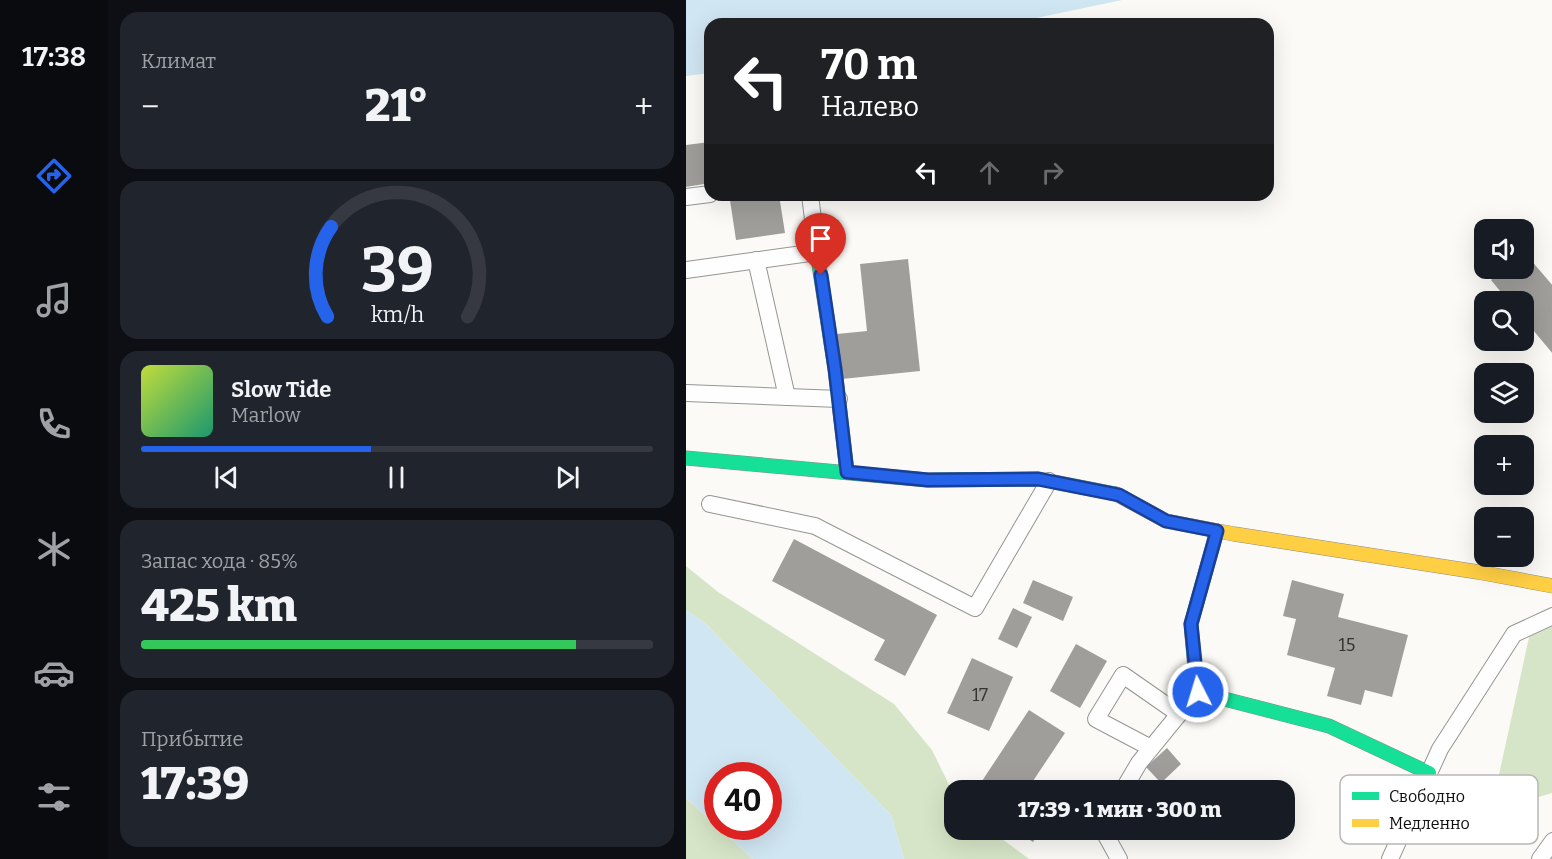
<!DOCTYPE html>
<html lang="ru">
<meta charset="utf-8">
<style>
:root{--surface:#171b24;--page:#20242c;--text:#f1f3f6;--muted:#9ea1a6;--line:#363941;--accent:#2563eb}
body{margin:0;font-family:Bitter,serif;background:var(--page);color:var(--text);height:100vh;display:flex;flex-direction:column;font-size:22px;white-space:nowrap}
*{box-sizing:border-box;margin:0}
p{font-size:20px;color:var(--muted)}
.icon{flex:none;width:33px;height:33px;fill:none;stroke:currentColor;stroke-width:2;stroke-linecap:round;stroke-linejoin:round}
.map{position:relative;flex:1;overflow:hidden}
.drawer{display:flex;flex-direction:column;gap:12px;padding:12px;background:#0d0f14;width:578px}
.drawer>*{flex:none}
.hud{position:absolute;left:18px;top:18px;width:570px;height:183px;border-radius:18px;box-shadow:0 6px 24px #0002;background:#202124;color:#fff;overflow:hidden}
.controls{position:absolute;left:788px;top:219px;display:grid;gap:12px}
.controls a{display:grid;place-items:center;width:60px;height:60px;border-radius:12px;background:var(--surface);box-shadow:0 6px 24px #0002;font-size:30px}
.speed{position:absolute;left:18px;top:762px;display:flex;gap:12px;font-size:30px;font-weight:700;text-align:center}
.speed>*{display:grid;place-content:center;width:78px;height:78px;border-radius:50%;background:var(--surface);box-shadow:0 6px 24px #0002;line-height:1}
.speed .limit{border:9px solid #d22;background:#fff;color:#111}
.pin{position:absolute;display:grid;place-items:center;width:51px;height:51px;color:#fff;margin:-62px -26px;border-radius:50% 50% 50% 0;rotate:-45deg;box-shadow:0 0 6px #0007}
.pin .icon{rotate:45deg}
.me{position:absolute;width:66px;margin:-33px;rotate:355deg;stroke-linejoin:round;filter:drop-shadow(0 0 4px #0008)}
.turn{display:flex;align-items:center;gap:21px;height:126px;padding:0 18px;font-size:27px}
.turn .icon{width:78px;height:78px;stroke-width:2.5}
.turn b{display:block;font-size:42px;line-height:51px}
.lanes{display:flex;align-items:center;height:57px;padding:0 18px;background:#0003;justify-content:center;gap:30px;direction:ltr}
.lanes .off{opacity:.35}
.big{font-size:45px;font-weight:800;line-height:1.1}
.drawer .card{flex:1;display:flex;flex-direction:column;justify-content:center;gap:9px;min-width:0;padding:0 21px;border-radius:18px;background:var(--page)}
.drawer .dial{align-items:center;gap:0}
.dial svg{height:156px;overflow:visible;fill:none;stroke:var(--line);stroke-width:7;stroke-linecap:round;text-anchor:middle}
.dial text{fill:var(--text);stroke:none}
.song{display:flex;align-items:center;gap:18px}
.cover{width:72px;height:72px;border-radius:9px;background:linear-gradient(135deg,hsl(70 70% 55%),hsl(160 70% 35%))}
.played{height:6px;border-radius:3px;background:linear-gradient(90deg,var(--accent) 45%,var(--line) 45%)}
.keys{display:flex;justify-content:space-around;direction:ltr}
.heat{display:flex;justify-content:space-between;align-items:center;font-size:33px;direction:ltr}
.charge{height:9px;border-radius:4px;background:linear-gradient(90deg,#34c759 85%,var(--line) 0)}
.trip{position:absolute;left:258px;top:780px;width:351px;height:60px;border-radius:18px;background:var(--surface);box-shadow:0 6px 24px #0002;font-weight:800;line-height:60px;text-align:center}
main{display:flex;flex:1;min-height:0}
.menu{display:flex;flex-direction:column;width:108px;justify-content:space-around;align-items:center;background:#090b0e;color:var(--muted)}
.menu .icon{width:42px;height:42px}
.menu .selected{color:var(--accent)}
.menu b{font-size:27px;color:var(--text)}
.map>svg:first-child{display:block}
.forest{fill:#d6e5c7}
.water{fill:#d0e6f2}
.building{fill:#9f9e9b}
.lines{fill:none;stroke-linecap:round;stroke-linejoin:round}
.street-casing{stroke:#959593;stroke-width:18}
.fast-casing{stroke:#8c8b8a;stroke-width:15}
.slow-casing{stroke:#8c8b8a;stroke-width:15}
.street{stroke:#fefefe;stroke-width:16}
.fast{stroke:#16e098;stroke-width:14}
.slow{stroke:#ffcf43;stroke-width:14}
.route-casing{stroke:#184099;stroke-width:15}
.route{stroke:#2563eb;stroke-width:10}
.labels{text-anchor:middle;dominant-baseline:central;stroke-width:6;stroke-linejoin:round;paint-order:stroke}
.number-label{font-size:18px;fill:#333332}
.key{fill:#fff;stroke:#b7b7b7;stroke-width:1.5}
.key-label{font-size:16px;fill:#0f0f0f}
</style>
<main>
<nav class="menu">
<b>17:38</b>
<svg class="icon selected" aria-label="directions" viewBox="0 0 24 24"><path d="M12 3l9 9-9 9-9-9zM9 14v-3h6M13 9l2 2-2 2"/></svg>
<svg class="icon" aria-label="music" viewBox="0 0 24 24"><path d="M9 18V5l10-2v13"/><circle cx="6" cy="18" r="3"/><circle cx="16" cy="16" r="3"/></svg>
<svg class="icon" aria-label="phone" viewBox="0 0 24 24"><path d="M5 4h4l2 5-3 2q2 4 5 5l2-3 5 2v4C11 20 4 13 5 4z"/></svg>
<svg class="icon" aria-label="climate" viewBox="0 0 24 24"><path d="M12 3v18M4 7l16 10M4 17L20 7"/></svg>
<svg class="icon" aria-label="car" viewBox="0 0 24 24"><path d="M5 17H2v-5l4-1 3-4h7l3 4 3 1v5h-3M9 17h6M6 11h13"/><circle cx="7" cy="17" r="2"/><circle cx="17" cy="17" r="2"/></svg>
<svg class="icon" aria-label="filters" viewBox="0 0 24 24"><path d="M4 7h16M4 17h16"/><circle cx="9" cy="7" r="2"/><circle cx="15" cy="17" r="2"/></svg>
</nav>
<section class="drawer">
<div class="card"><p>Климат</p>
<div class="heat"><a>−</a><b class="big">21°</b><a>+</a></div>
</div>
<div class="card dial"><svg viewBox="0 0 100 80">
<path d="M14 69A42 42 0 1 1 86 69"/>
<path d="M14 69A42 42 0 0 1 16 23" stroke="#2563eb"/>
<text x="50" y="56" font-size="32" font-weight="700">39</text>
<text x="50" y="72" font-size="11">km/h</text>
</svg></div>
<div class="card">
<div class="song"><i class="cover"></i><div><b>Slow Tide</b><p>Marlow</p></div></div>
<div class="played"></div>
<div class="keys"><svg class="icon" aria-label="previous" viewBox="0 0 24 24"><path d="M18 5L8 12l10 7zM5 5v14"/></svg><svg class="icon" aria-label="pause" viewBox="0 0 24 24"><path d="M8 5v14M16 5v14"/></svg><svg class="icon" aria-label="next" viewBox="0 0 24 24"><path d="M6 5l10 7-10 7zM19 5v14"/></svg></div>
</div>
<div class="card"><p>Запас хода · 85%</p><b class="big">425 km</b><div class="charge"></div></div>
<div class="card"><p>Прибытие</p><b class="big">17:39</b></div>
</section>
<div class="map">
<svg width="867" height="859" viewBox="0 0 867 859">
<rect width="100%" height="100%" fill="#fbfaf6"/>
<g class="forest">
<polygon points="0,566 32,592 208,704 246,750 268,795 268,830 304,830 343,859 218,859 205,815 20,624 0,610"/>
<polygon points="847,619 866,619 866,793 805,811"/>
<polygon points="0,798 67,859 0,859"/>
</g>
<g class="water">
<polygon points="0,0 436,0 322,24 24,24 24,73 0,76"/>
<polygon points="0,610 20,624 205,815 218,859 67,859 32,827 82,826 82,776 32,776 31,826 0,798"/>
</g>
<g class="building">
<polygon points="24,142 24,183 0,187 0,145"/>
<polygon points="76,195 93,195 99,233 50,240 44,200"/>
<polygon points="838,252 867,286 867,354 837,318 837,302 823,302 805,280 819,268 837,268 837,253"/>
<polygon points="222,259 234,371 156,379 151,334 181,331 174,264"/>
<polygon points="108,539 251,615 219,676 188,660 199,640 86,581"/>
<polygon points="347,580 387,597 377,621 337,603"/>
<polygon points="606,580 658,594 652,617 722,635 706,697 679,690 675,705 641,696 649,668 601,655 610,619 597,616"/>
<polygon points="327,608 346,617 331,648 312,639"/>
<polygon points="390,644 421,661 394,708 364,691"/>
<polygon points="286,658 327,677 303,731 261,713"/>
<polygon points="343,710 379,733 341,790 290,790"/>
<polygon points="481,748 495,764 475,783 460,767"/>
<polygon points="328,830 355,830 347,842"/>
<polygon points="518,830 534,830 525,838"/>
</g>
<g class="lines">
<g class="street-casing">
<g id="street">
<polyline points="0,197 24,194"/>
<polyline points="70,260 101,397"/>
<polyline points="0,270 131,252 124,195"/>
<polyline points="0,393 153,399"/>
<polyline points="24,504 129,526 289,608 363,481"/>
<polyline points="465,748 410,719 437,675 493,714"/>
<polyline points="437,790 453,763 511,692"/>
<polyline points="417,830 433,859"/>
<polyline points="704,859 754,749 828,634 867,616"/>
<polyline points="854,859 867,841"/>
</g>
</g>
<g class="fast-casing">
<g id="fast">
<polyline points="131,252 149,369 161,472"/>
<polyline points="0,458 241,480 353,479 430,494"/>
<polyline points="531,531 505,624 511,692 643,726 743,773"/>
</g>
</g>
<g class="slow-casing">
<polyline id="slow" points="430,494 480,521 548,534 792,572 867,586"/>
</g>
<use href="#street" class="street"/>
<use href="#fast" class="fast"/>
<use href="#slow" class="slow"/>
</g>
<g class="lines">
<g class="route-casing">
<polyline id="route" points="135,275 149,369 161,472 242,480 352,479 433,495 480,521 531,531 505,624 512,692"/>
</g>
<use href="#route" class="route"/>
</g>
<g class="labels">
<g class="number-label">
<text x="661" y="645">15</text>
<text x="294" y="695">17</text>
</g>
</g>
<rect x="654" y="775" width="198" height="69" rx="9" class="key"/>
<rect x="666" y="792" width="27" height="8" fill="#16e098"/>
<rect x="666" y="819" width="27" height="8" fill="#ffcf43"/>
<g class="key-label">
<text x="703" y="802">Свободно</text>
<text x="703" y="829">Медленно</text>
</g>
</svg>
<div class="controls">
<a><svg class="icon" aria-label="sound" viewBox="0 0 24 24"><path d="M4 9h4l5-4v14l-5-4H4zM17 9q2 3 0 6"/></svg></a>
<a><svg class="icon" aria-label="search" viewBox="0 0 24 24"><circle cx="10" cy="10" r="6"/><path d="M15 15l6 6"/></svg></a>
<a><svg class="icon" aria-label="layers" viewBox="0 0 24 24"><path d="M12 4l9 5-9 5-9-5zM3 14l9 5 9-5"/></svg></a>
<a>+</a>
<a>−</a>
</div>
<div class="speed"><div class="limit">40</div></div>
<div class="pin" style="left:135px;top:275px;background:#d93025"><svg class="icon" aria-label="arrive" viewBox="0 0 24 24"><path d="M6 21V4h12l-3 4 3 4H6"/></svg></div>
<svg class="me" style="left:512px;top:692px" viewBox="-20 -20 40 40"><circle r="17" fill="#2563eb" stroke="#fff" stroke-width="3"/><path d="M0-11L8 9 0 5-8 9z" fill="#fff"/></svg>
<div class="trip">17:39 · 1 мин · 300 m</div>
<div class="hud">
<div class="turn"><svg class="icon" aria-label="left" viewBox="0 0 24 24"><path d="M17 20v-9H6M10 6l-5 5 5 5"/></svg><div><b>70 m</b>Налево</div></div>
<div class="lanes"><svg class="icon" aria-label="left" viewBox="0 0 24 24"><path d="M17 20v-9H6M10 6l-5 5 5 5"/></svg><svg class="icon off" aria-label="ahead" viewBox="0 0 24 24"><path d="M12 20V5M6 11l6-6 6 6"/></svg><svg class="icon off" aria-label="right" viewBox="0 0 24 24"><path d="M7 20v-9h11M14 6l5 5-5 5"/></svg></div>
</div>
</div>
</main>
